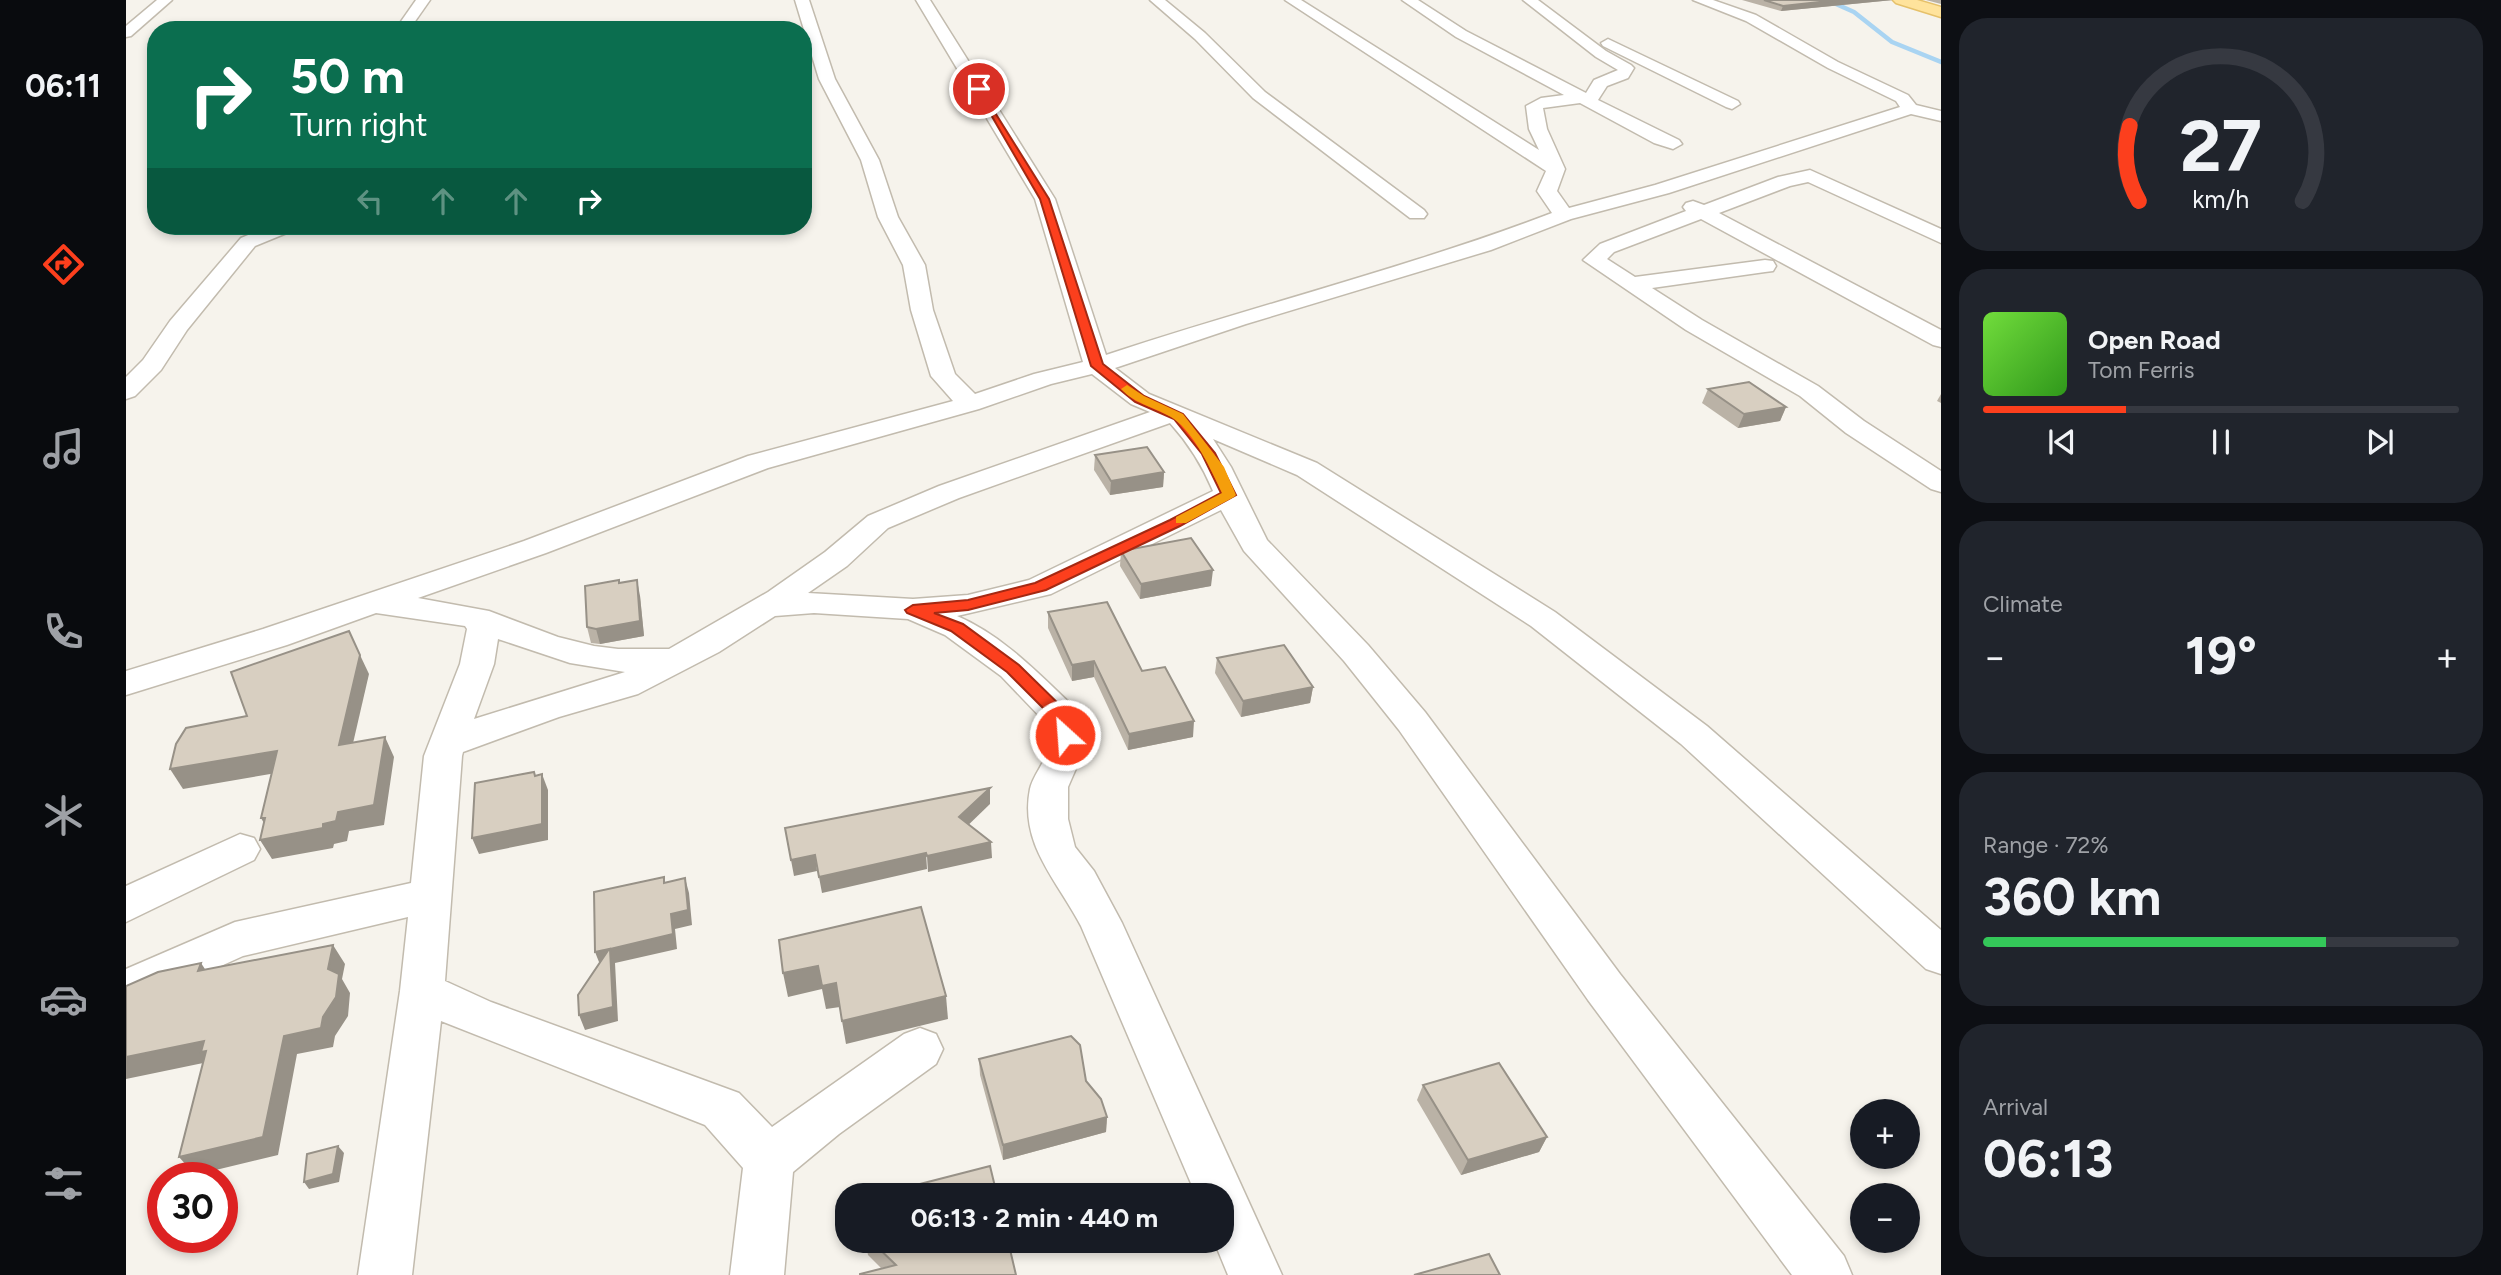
<!DOCTYPE html>
<meta charset="utf-8">
<style>
:root{--surface:#171b24;--page:#20242c;--text:#f1f3f6;--muted:#9ea1a6;--line:#363941;--accent:#fc3f1d}
body{margin:0;font-family:Figtree,sans-serif;background:var(--page);color:var(--text);height:100vh;display:flex;flex-direction:column;font-size:26px;white-space:nowrap}
*{box-sizing:border-box;margin:0}
p{font-size:23px;color:var(--muted)}
.icon{flex:none;width:38px;height:38px;fill:none;stroke:currentColor;stroke-width:2;stroke-linecap:round;stroke-linejoin:round}
.map{position:relative;flex:1;overflow:hidden}
.side{display:flex;flex-direction:column;gap:18px;padding:18px;background:#0d0f14;width:560px}
.side>*{flex:none}
.hud{position:absolute;left:21px;top:21px;width:665px;height:214px;border-radius:28px;box-shadow:0 4px 10px #0003;background:#0b6e4f;color:#fff;overflow:hidden}
.controls{position:absolute;left:1724px;top:1099px;display:grid;gap:14px}
.controls a{display:grid;place-items:center;width:70px;height:70px;border-radius:50%;background:var(--surface);box-shadow:0 4px 10px #0003;font-size:35px}
.speed{position:absolute;left:21px;top:1162px;display:flex;gap:14px;font-size:35px;font-weight:700;text-align:center}
.speed>*{display:grid;place-content:center;width:91px;height:91px;border-radius:50%;background:var(--surface);box-shadow:0 4px 10px #0003;line-height:1}
.speed .limit{border:10px solid #d22;background:#fff;color:#111}
.pin{position:absolute;display:grid;place-items:center;width:60px;height:60px;color:#fff;margin:-30px;border:4px solid #fff;border-radius:50%;box-shadow:0 2px 7px #0007}
.me{position:absolute;width:77px;margin:-38px;rotate:334deg;stroke-linejoin:round;filter:drop-shadow(0 0 5px #0008)}
.turn{display:flex;align-items:center;gap:24px;height:147px;padding:0 28px;font-size:32px}
.turn .icon{width:91px;height:91px;stroke-width:2.5}
.turn b{display:block;font-size:49px;line-height:60px}
.lanes{display:flex;align-items:center;height:66px;padding:0 28px;background:#0003;justify-content:center;gap:35px;direction:ltr}
.lanes .off{opacity:.35}
.big{font-size:52px;font-weight:700;line-height:1.1}
.side .card{flex:1;display:flex;flex-direction:column;justify-content:center;gap:10px;min-width:0;padding:0 24px;border-radius:28px;background:var(--page)}
.side .dial{align-items:center;gap:0}
.dial svg{height:182px;overflow:visible;fill:none;stroke:var(--line);stroke-width:7;stroke-linecap:round;text-anchor:middle}
.dial text{fill:var(--text);stroke:none}
.song{display:flex;align-items:center;gap:21px}
.cover{width:84px;height:84px;border-radius:10px;background:linear-gradient(135deg,hsl(100 70% 55%),hsl(110 70% 35%))}
.played{height:7px;border-radius:4px;background:linear-gradient(90deg,var(--accent) 30%,var(--line) 30%)}
.keys{display:flex;justify-content:space-around;direction:ltr}
.heat{display:flex;justify-content:space-between;align-items:center;font-size:38px;direction:ltr}
.charge{height:10px;border-radius:5px;background:linear-gradient(90deg,#34c759 72%,var(--line) 0)}
.trip{position:absolute;left:709px;top:1183px;width:399px;height:70px;border-radius:28px;background:var(--surface);box-shadow:0 4px 10px #0003;font-weight:700;line-height:70px;text-align:center}
main{display:flex;flex:1;min-height:0}
.tabs{display:flex;flex-direction:column;width:126px;justify-content:space-around;align-items:center;background:#090b0e;color:var(--muted)}
.tabs .icon{width:49px;height:49px}
.tabs .on{color:var(--accent)}
.tabs b{font-size:32px;color:var(--text)}
.map>svg:first-child{display:block}
.lines{fill:none;stroke-linecap:round;stroke-linejoin:round}
.stream{stroke:#a9d4f2;stroke-width:4.5}
.minor-casing{stroke:#c2bbae;stroke-width:3}
.major-casing{stroke:#e6c16a;stroke-width:3}
.minor{fill:#fff;fill-rule:evenodd}
.major{fill:#ffe39c;fill-rule:evenodd}
.wall{fill:#bab2a6}
.shaded-wall{fill:#979187}
.building{fill:#d8cfc1;stroke:#979187;stroke-width:2}
.route{fill:#fc3f1d;stroke:#a42913;stroke-width:2}
.slow{fill:#f59e0b}
</style>
<main>
<nav class="tabs">
<b>06:11</b>
<svg class="icon on" aria-label="directions" viewBox="0 0 24 24"><path d="M12 3l9 9-9 9-9-9zM9 14v-3h6M13 9l2 2-2 2"/></svg>
<svg class="icon" aria-label="music" viewBox="0 0 24 24"><path d="M9 18V5l10-2v13"/><circle cx="6" cy="18" r="3"/><circle cx="16" cy="16" r="3"/></svg>
<svg class="icon" aria-label="phone" viewBox="0 0 24 24"><path d="M5 4h4l2 5-3 2q2 4 5 5l2-3 5 2v4C11 20 4 13 5 4z"/></svg>
<svg class="icon" aria-label="climate" viewBox="0 0 24 24"><path d="M12 3v18M4 7l16 10M4 17L20 7"/></svg>
<svg class="icon" aria-label="car" viewBox="0 0 24 24"><path d="M5 17H2v-5l4-1 3-4h7l3 4 3 1v5h-3M9 17h6M6 11h13"/><circle cx="7" cy="17" r="2"/><circle cx="17" cy="17" r="2"/></svg>
<svg class="icon" aria-label="filters" viewBox="0 0 24 24"><path d="M4 7h16M4 17h16"/><circle cx="9" cy="7" r="2"/><circle cx="15" cy="17" r="2"/></svg>
</nav>
<div class="map">
<svg width="1815" height="1275" viewBox="0 0 1815 1275">
<rect width="100%" height="100%" fill="#f6f3ec"/>
<g class="lines">
<polyline class="stream" points="1701,0 1728,12 1766,42 1815,62"/>
<g class="minor-casing">
<g id="minor">
<polygon points="31,0 46,0 5,36 0,37 0,26"/>
<polygon points="290,0 304,0 283,30 269,30"/>
<path d="M 669,0 L 683,0 L 709,79 L 753,160 L 772,217 L 799,265 L 807,310 L 829,374 L 849,394 L 908,374 L 957,362 L 909,199 L 790,0 L 804,0 L 929,199 L 980,355 C 1128,306 1281,268 1426,213 L 1411,191 L 1420,171 L 1159,0 L 1175,0 L 1413,150 L 1403,129 L 1400,106 L 1415,98 L 1438,95 L 1330,37 L 1276,0 L 1292,0 L 1340,31 L 1460,93 L 1468,80 L 1492,70 L 1470,57 L 1397,0 L 1412,0 L 1480,51 L 1505,65 L 1508,68 L 1502,78 L 1481,86 L 1472,100 L 1553,140 L 1556,144 L 1547,149 L 1528,143 L 1454,103 L 1417,108 L 1421,129 L 1439,169 L 1431,191 L 1443,208 L 1529,185 L 1774,107 L 1770,101 L 1702,68 L 1620,21 L 1567,0 L 1587,0 L 1630,15 L 1712,62 L 1782,95 L 1790,105 L 1815,111 L 1815,121 L 1785,114 L 1543,193 L 1445,219 L 1365,250 L 1120,324 L 989,368 L 1023,394 L 1191,463 L 1429,612 L 1581,726 L 1815,930 L 1815,974 L 1800,969 L 1555,744 L 1405,626 L 1171,475 L 1087,439 L 1105,467 L 1141,540 L 1242,645 L 1299,712 L 1494,974 L 1718,1256 L 1726,1275 L 1666,1275 L 1462,1000 L 1273,730 L 1218,661 L 1118,551 L 1095,510 L 925,594 L 831,616 C 878,636 915,676 951,710 L 956,719 L 958,750 L 942,787 L 942,819 L 949,847 L 968,871 L 996,923 L 1156,1275 L 1102,1275 L 1088,1241 L 1096,1241 L 1096,1195 L 1070,1195 L 955,926 C 931,880 893,844 904,789 C 907,775 919,763 922,749 C 923,741 921,731 920,723 L 875,676 L 819,635 L 782,619 L 688,613 L 649,616 L 593,652 L 512,694 L 433,717 L 337,752 L 336,756 L 319,981 L 365,1002 L 613,1093 L 646,1127 L 778,1034 L 794,1028 L 810,1034 L 817,1049 L 810,1064 L 713,1134 L 667,1172 L 658,1275 L 604,1275 L 617,1168 L 579,1125 L 315,1021 L 286,1275 L 232,1275 L 274,991 L 282,917 L 117,956 L 0,1009 L 0,969 L 109,922 L 285,883 L 298,756 L 334,664 L 341,629 L 339,626 L 250,613 L 161,645 L 0,695 L 0,671 L 137,629 L 398,541 L 622,456 L 827,401 L 805,376 L 785,310 L 777,265 L 752,217 L 735,160 L 693,79 ZM 966,374 L 1005,404 L 1024,412 L 813,486 L 742,516 L 699,552 L 642,592 L 543,649 L 492,649 L 468,646 L 432,637 L 363,611 L 292,598 L 420,553 L 642,468 L 853,409 L 925,384 ZM 1044,423 C 1063,444 1076,465 1087,491 L 903,580 L 842,595 L 787,599 L 682,593 L 721,566 L 762,528 L 833,498 ZM 372,639 L 444,663 L 499,672 L 348,719 L 368,664 Z"/>
<polygon points="1024,0 1039,0 1079,33 1139,92 1298,210 1301,214 1298,218 1284,218 1127,98 1069,39"/>
<polygon points="1482,39 1612,101 1614,104 1606,109 1600,107 1477,46 1475,43"/>
<polygon points="1684,170 1815,229 1815,243 1682,182 1664,186 1593,213 1815,330 1815,347 1807,345 1575,219 1488,252 1481,259 1509,277 1639,260 1647,261 1650,266 1647,271 1639,272 1526,288 1576,320 1692,386 1738,421 1815,471 1815,492 1805,489 1720,433 1674,396 1560,330 1457,260 1474,244 1560,211 1557,207 1560,203 1567,201 1578,205 1652,177"/>
<polygon points="144,226 171,226 168,230 129,246 61,330 35,370 9,396 0,399 0,377 17,360 44,321 115,238"/>
<polygon points="114,834 128,838 134,849 128,860 0,922 0,886"/>
</g>
</g>
<g class="major-casing">
<polygon id="major" points="1767,0 1791,0 1815,7 1815,17 1770,3"/>
</g>
<use href="#minor" class="minor"/>
<use href="#major" class="major"/>
</g>
<g class="wall">
<polygon points="1616,0 1767,0 1655,11"/>
<polygon points="1800,0 1815,0 1815,4"/>
<polygon points="1582,389 1660,407 1654,421 1612,428 1576,403"/>
<polygon points="1815,394 1815,403 1811,401"/>
<polygon points="969,455 1038,472 1037,487 984,495 968,470"/>
<polygon points="995,551 1085,586 1014,599 994,566"/>
<polygon points="494,583 514,596 518,636 474,644 465,643 461,627"/>
<polygon points="922,612 1016,671 1067,737 1002,750 968,677 946,681 922,628"/>
<polygon points="1091,658 1187,687 1184,703 1115,717 1089,673"/>
<polygon points="853,1059 960,1081 981,1117 980,1132 877,1160 854,1075"/>
<polygon points="1297,1085 1421,1137 1413,1152 1335,1175 1291,1100"/>
<polygon points="739,1241 882,1241 755,1268 742,1255"/>
</g>
<g class="shaded-wall">
<polygon points="1712,0 1767,0 1655,11 1657,6"/>
<polygon points="1660,407 1654,421 1612,428 1618,414"/>
<polygon points="1038,472 1037,487 984,495 985,481"/>
<polygon points="1087,570 1085,586 1014,599 1015,584"/>
<polygon points="511,580 514,596 518,636 474,644 470,629"/>
<polygon points="234,655 243,674 222,765 213,745"/>
<polygon points="968,661 968,677 946,681 946,665"/>
<polygon points="1187,687 1184,703 1115,717 1117,701"/>
<polygon points="1068,721 1067,737 1002,750 1003,734"/>
<polygon points="259,737 268,757 258,825 223,831 221,841 208,844 207,848 146,859 134,840 146,837 135,818 139,818 197,824 212,812"/>
<polygon points="151,751 162,771 57,789 44,769"/>
<polygon points="416,774 422,790 422,840 353,854 346,838"/>
<polygon points="864,788 864,804 834,833 833,817"/>
<polygon points="865,842 866,858 802,872 801,856"/>
<polygon points="800,853 801,869 696,893 693,877"/>
<polygon points="689,855 691,871 668,876 665,860"/>
<polygon points="559,878 563,893 566,925 549,929 551,949 489,963 492,1021 459,1030 453,1015 475,967 469,952 484,949 545,914"/>
<polygon points="207,945 219,964 216,979 224,993 222,1016 209,1036 207,1047 171,1054 152,1155 69,1175 53,1157 158,1036 197,1017 202,969"/>
<polygon points="75,963 88,983 72,971"/>
<polygon points="692,966 710,983 714,1007 700,1009 696,989 662,997 657,973"/>
<polygon points="820,996 822,1019 720,1044 716,1021"/>
<polygon points="78,1041 82,1062 0,1079 0,1057"/>
<polygon points="981,1117 980,1132 877,1160 877,1145"/>
<polygon points="1421,1137 1413,1152 1335,1175 1342,1160"/>
<polygon points="212,1146 218,1153 213,1182 183,1189 178,1182"/>
</g>
<g class="building">
<polygon points="1638,0 1712,0 1657,6"/>
<polygon points="1623,382 1660,407 1618,414 1582,389"/>
<polygon points="1021,447 1038,472 985,481 969,455"/>
<polygon points="1065,538 1087,570 1015,584 995,551"/>
<polygon points="493,580 493,583 511,580 514,621 470,629 461,627 459,586"/>
<polygon points="981,602 1016,671 1039,667 1068,721 1003,734 968,661 946,665 922,612"/>
<polygon points="223,631 234,655 213,745 259,737 248,805 212,812 210,821 197,824 197,828 134,840 139,818 135,818 151,751 44,769 50,744 60,728 121,716 105,672"/>
<polygon points="1158,645 1187,687 1117,701 1091,658"/>
<polygon points="408,772 409,776 416,774 416,824 346,838 349,783"/>
<polygon points="864,788 833,817 865,842 801,856 800,853 693,877 689,855 665,860 659,828"/>
<polygon points="538,877 538,883 559,878 562,910 545,914 547,934 484,949 487,1007 453,1015 452,995 483,949 469,952 468,892"/>
<polygon points="795,907 820,996 716,1021 710,983 696,986 692,966 657,973 653,940"/>
<polygon points="207,945 202,969 213,974 210,997 197,1017 195,1028 158,1036 137,1137 53,1157 80,1051 75,1052 78,1041 0,1057 0,986 32,972 75,963 72,971"/>
<polygon points="945,1036 954,1045 960,1081 975,1099 981,1117 877,1145 853,1059"/>
<polygon points="1373,1063 1421,1137 1342,1160 1297,1085"/>
<polygon points="212,1146 207,1174 178,1182 181,1154"/>
<polygon points="864,1166 871,1195 751,1195"/>
<polygon points="745,1241 882,1241 890,1275 734,1275 734,1274 770,1265"/>
<polygon points="1363,1254 1374,1275 1288,1275"/>
</g>
<polygon class="route" points="853,87 923,199 977,364 1018,396 1057,414 1089,453 1110,495 1054,526 920,590 842,610 808,613 837,624 893,665 944,715 948,735 939,741 930,735 930,721 881,672 825,631 781,613 779,610 787,605 842,600 909,583 1044,520 1095,493 1076,454 1048,419 1009,402 965,366 914,199 850,89"/>
<path class="slow" d="M 1001,385 L 1018,396 L 1057,414 L 1098,467 L 1110,495 L 1108,497 L 1060,523 L 1050,523 L 1050,517 L 1096,493 C 1086,471 1068,433 1048,419 C 1030,407 1010,405 995,389 Z"/>
</svg>
<div class="controls">
<a>+</a>
<a>−</a>
</div>
<div class="speed"><div class="limit">30</div></div>
<div class="pin" style="left:853px;top:89px;background:#d93025"><svg class="icon" aria-label="arrive" viewBox="0 0 24 24"><path d="M6 21V4h12l-3 4 3 4H6"/></svg></div>
<svg class="me" style="left:939px;top:735px" viewBox="-20 -20 40 40"><circle r="17" fill="#fc3f1d" stroke="#fff" stroke-width="3"/><path d="M0-11L8 9 0 5-8 9z" fill="#fff"/></svg>
<div class="trip">06:13 · 2 min · 440 m</div>
<div class="hud">
<div class="turn"><svg class="icon" aria-label="right" viewBox="0 0 24 24"><path d="M7 20v-9h11M14 6l5 5-5 5"/></svg><div><b>50 m</b>Turn right</div></div>
<div class="lanes"><svg class="icon off" aria-label="left" viewBox="0 0 24 24"><path d="M17 20v-9H6M10 6l-5 5 5 5"/></svg><svg class="icon off" aria-label="ahead" viewBox="0 0 24 24"><path d="M12 20V5M6 11l6-6 6 6"/></svg><svg class="icon off" aria-label="ahead" viewBox="0 0 24 24"><path d="M12 20V5M6 11l6-6 6 6"/></svg><svg class="icon" aria-label="right" viewBox="0 0 24 24"><path d="M7 20v-9h11M14 6l5 5-5 5"/></svg></div>
</div>
</div>
<section class="side">
<div class="card dial"><svg viewBox="0 0 100 80">
<path d="M14 69A42 42 0 1 1 86 69"/>
<path d="M14 69A42 42 0 0 1 10 36" stroke="#fc3f1d"/>
<text x="50" y="56" font-size="32" font-weight="700">27</text>
<text x="50" y="72" font-size="11">km/h</text>
</svg></div>
<div class="card">
<div class="song"><i class="cover"></i><div><b>Open Road</b><p>Tom Ferris</p></div></div>
<div class="played"></div>
<div class="keys"><svg class="icon" aria-label="previous" viewBox="0 0 24 24"><path d="M18 5L8 12l10 7zM5 5v14"/></svg><svg class="icon" aria-label="pause" viewBox="0 0 24 24"><path d="M8 5v14M16 5v14"/></svg><svg class="icon" aria-label="next" viewBox="0 0 24 24"><path d="M6 5l10 7-10 7zM19 5v14"/></svg></div>
</div>
<div class="card"><p>Climate</p>
<div class="heat"><a>−</a><b class="big">19°</b><a>+</a></div>
</div>
<div class="card"><p>Range · 72%</p><b class="big">360 km</b><div class="charge"></div></div>
<div class="card"><p>Arrival</p><b class="big">06:13</b></div>
</section>
</main>
